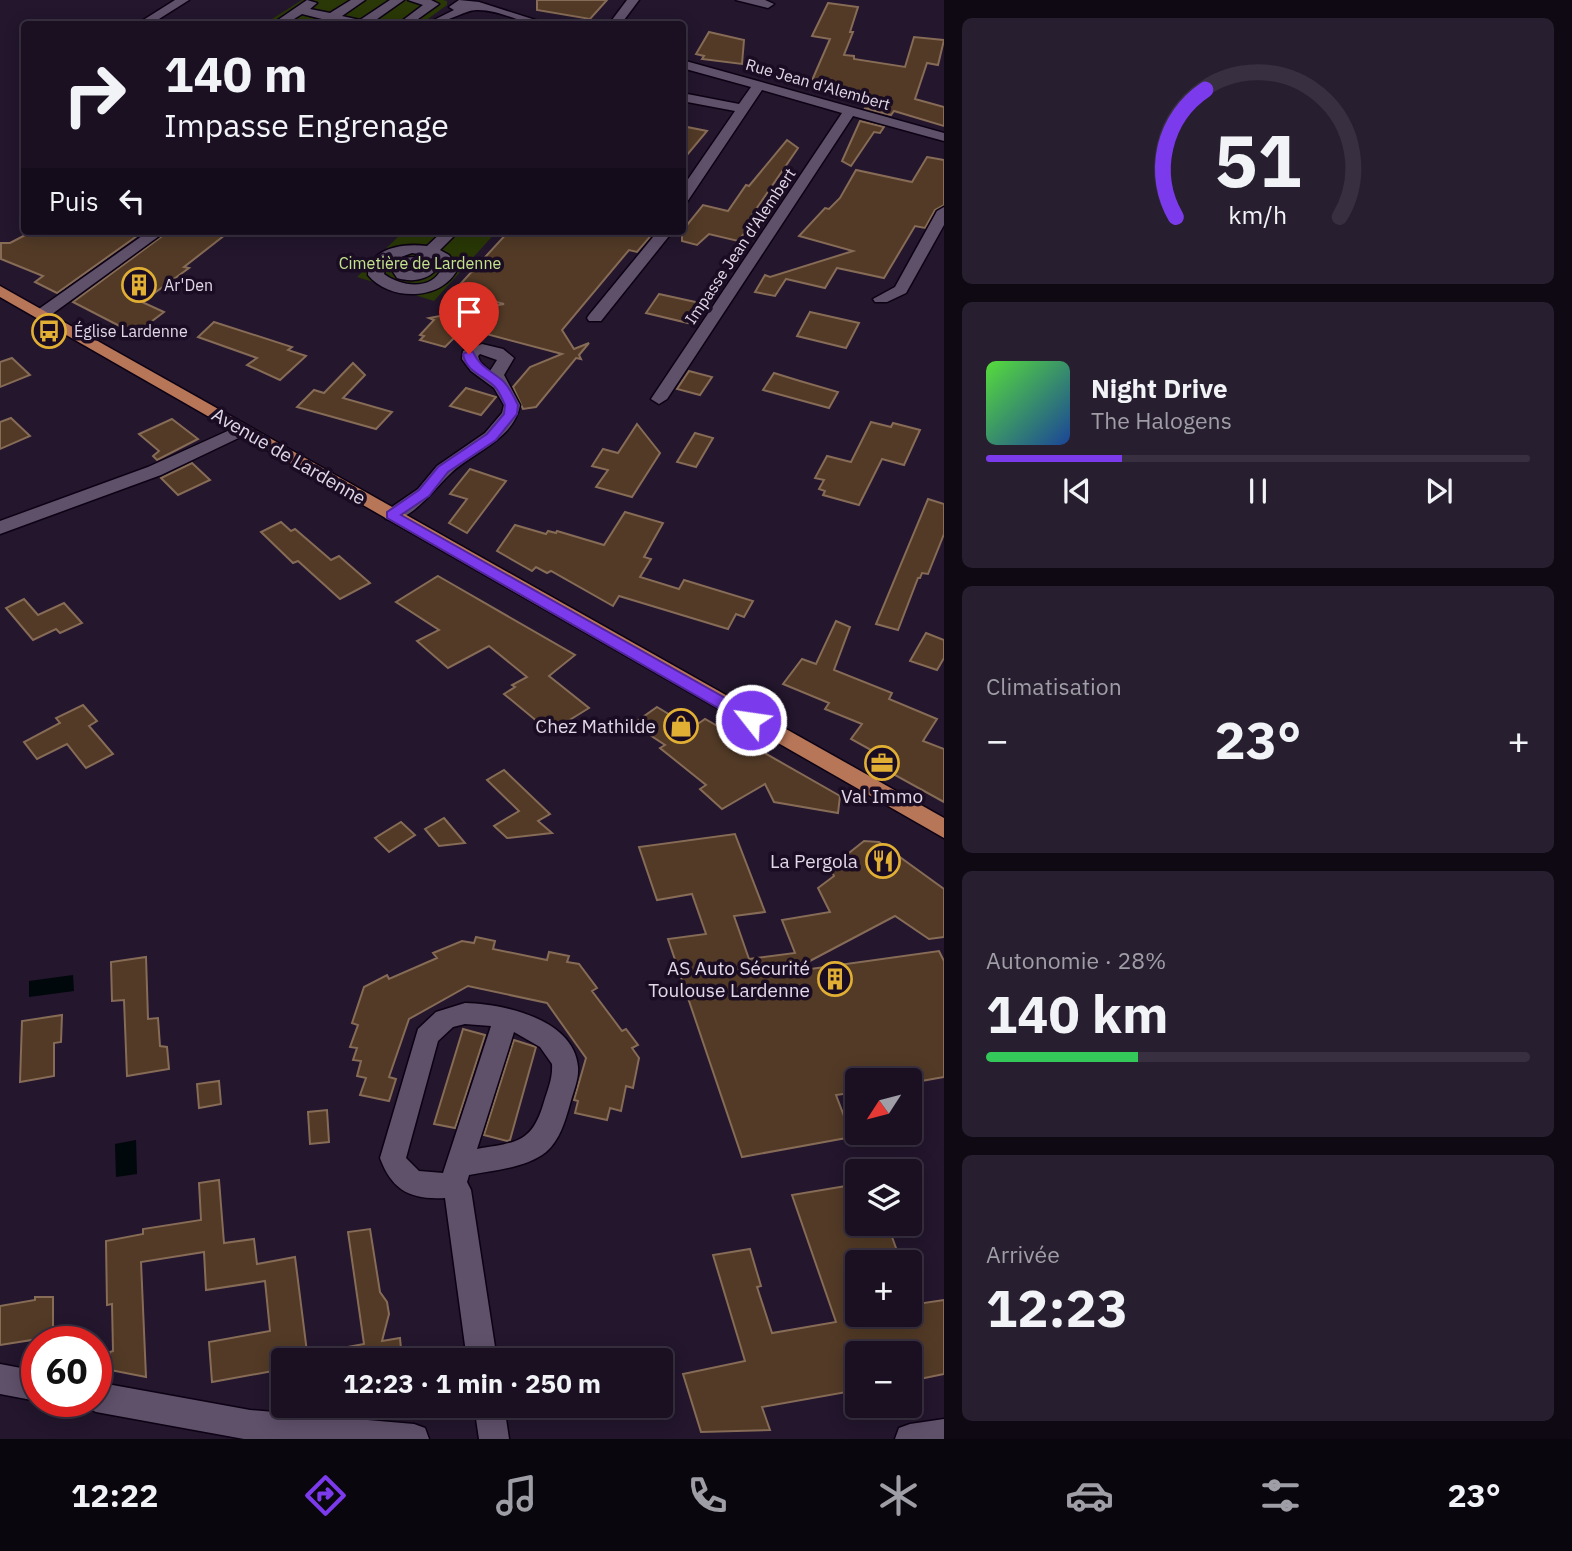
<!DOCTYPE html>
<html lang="fr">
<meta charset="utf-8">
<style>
:root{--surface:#1a1022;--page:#271e2f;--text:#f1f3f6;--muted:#9f9da5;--line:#383040;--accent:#7c3aed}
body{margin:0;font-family:"IBM Plex Sans",sans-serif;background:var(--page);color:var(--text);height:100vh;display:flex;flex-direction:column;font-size:26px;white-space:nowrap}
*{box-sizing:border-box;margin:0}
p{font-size:23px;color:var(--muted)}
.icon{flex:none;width:38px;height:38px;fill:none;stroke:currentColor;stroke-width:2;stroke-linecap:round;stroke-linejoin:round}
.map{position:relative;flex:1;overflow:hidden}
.sheet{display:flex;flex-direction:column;gap:18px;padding:18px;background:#0e0913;width:628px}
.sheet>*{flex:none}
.hud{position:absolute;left:21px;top:21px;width:665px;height:214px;border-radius:7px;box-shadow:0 4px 18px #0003,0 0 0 2px var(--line);background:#1a1022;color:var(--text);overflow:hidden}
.needle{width:46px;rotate:234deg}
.controls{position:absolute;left:845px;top:1068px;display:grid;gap:14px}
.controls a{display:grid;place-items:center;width:77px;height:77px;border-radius:7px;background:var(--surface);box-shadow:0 4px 18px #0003,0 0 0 2px var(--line);font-size:35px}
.speed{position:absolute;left:21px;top:1326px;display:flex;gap:14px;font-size:35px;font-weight:700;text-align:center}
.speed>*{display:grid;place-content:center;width:91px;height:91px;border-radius:50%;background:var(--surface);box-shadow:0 4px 18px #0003,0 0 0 2px var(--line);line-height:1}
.speed .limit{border:10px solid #d22;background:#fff;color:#111}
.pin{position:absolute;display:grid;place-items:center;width:60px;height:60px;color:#fff;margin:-72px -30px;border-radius:50% 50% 50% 0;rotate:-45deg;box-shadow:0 0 7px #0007}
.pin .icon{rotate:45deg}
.me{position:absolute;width:77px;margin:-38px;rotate:300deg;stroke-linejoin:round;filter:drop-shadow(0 0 5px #0008)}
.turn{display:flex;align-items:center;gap:24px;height:147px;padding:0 28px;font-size:32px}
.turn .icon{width:91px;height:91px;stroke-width:2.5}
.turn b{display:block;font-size:49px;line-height:60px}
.then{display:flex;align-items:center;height:66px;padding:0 28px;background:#0003;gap:14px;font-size:26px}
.big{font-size:52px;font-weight:700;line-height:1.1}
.sheet .tile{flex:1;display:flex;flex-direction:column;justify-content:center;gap:10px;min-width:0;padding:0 24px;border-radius:10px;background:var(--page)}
.sheet .dial{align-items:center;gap:0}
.dial svg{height:182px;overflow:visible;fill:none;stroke:var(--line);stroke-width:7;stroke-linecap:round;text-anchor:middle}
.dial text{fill:var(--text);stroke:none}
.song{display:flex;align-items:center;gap:21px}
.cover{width:84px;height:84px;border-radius:10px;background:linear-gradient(135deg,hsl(110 70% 55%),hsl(220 70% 35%))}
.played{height:7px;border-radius:4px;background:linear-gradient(90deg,var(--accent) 25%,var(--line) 25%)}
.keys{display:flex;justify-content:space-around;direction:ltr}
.heat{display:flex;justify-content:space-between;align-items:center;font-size:38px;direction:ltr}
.charge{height:10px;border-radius:5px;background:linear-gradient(90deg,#34c759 28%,var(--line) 0)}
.trip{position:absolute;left:271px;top:1348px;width:402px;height:70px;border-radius:7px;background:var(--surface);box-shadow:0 4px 18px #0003,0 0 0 2px var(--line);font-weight:700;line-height:70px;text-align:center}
.tabs{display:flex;height:112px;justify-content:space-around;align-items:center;background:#0a060e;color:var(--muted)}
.tabs .icon{width:49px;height:49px}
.tabs .current{color:var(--accent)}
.tabs b{font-size:32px;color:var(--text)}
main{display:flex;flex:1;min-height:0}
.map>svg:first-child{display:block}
.green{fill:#293806}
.water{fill:#01080b}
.building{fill:#523a26;stroke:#866b56;stroke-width:2}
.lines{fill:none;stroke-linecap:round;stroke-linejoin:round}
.minor-casing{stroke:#0c0214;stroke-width:3}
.major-casing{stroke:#0c0214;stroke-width:3}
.minor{fill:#60516b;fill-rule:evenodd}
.major{fill:#b87659;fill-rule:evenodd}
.route{fill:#7c3aed;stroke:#51269a;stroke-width:2}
.labels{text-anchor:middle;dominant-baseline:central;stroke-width:7;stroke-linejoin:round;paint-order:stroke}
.far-street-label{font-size:16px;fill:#e0d7e7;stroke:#1a0d23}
.far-park-label{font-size:16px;fill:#c3e48b;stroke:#1a0d23}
.far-poi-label{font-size:16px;fill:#e0d7e7;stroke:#1a0d23;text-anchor:start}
.street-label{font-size:19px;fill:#e0d7e7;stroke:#1a0d23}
.poi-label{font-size:19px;fill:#e0d7e7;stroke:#1a0d23;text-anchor:end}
</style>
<main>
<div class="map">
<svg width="944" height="1439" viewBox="0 0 944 1439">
<rect width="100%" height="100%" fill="#23162d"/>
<g class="green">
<polygon points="302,0 443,0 447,1 447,5 421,24 264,24"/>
<polygon points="404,231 497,231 434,301 357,277"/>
</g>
<g class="water">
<polygon points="73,975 74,991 29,997 29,981"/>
<polygon points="136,1140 137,1174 116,1177 115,1144"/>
</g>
<g class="building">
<polygon points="537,0 607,0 590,19 537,10"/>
<polygon points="828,3 858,7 850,32 853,32 844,55 854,56 854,59 905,67 914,37 944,40 938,65 927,63 915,99 944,107 944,126 894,111 891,115 865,108 868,102 856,100 860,91 810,85 830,39 812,36"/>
<polygon points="709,32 744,40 742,64 702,59 704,56 696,54"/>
<polygon points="860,121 884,127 880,133 874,132 851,166 842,161"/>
<polygon points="682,126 707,131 682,161"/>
<polygon points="787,140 798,148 750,218 756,219 738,241 709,234 697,245 682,241 682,231 703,205 728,211 746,185 749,186"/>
<polygon points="927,157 944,160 944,205 935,210 925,228 915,226 884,278 837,268 825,288 786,279 775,296 755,292 765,275 770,277 853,251 799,236 825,208 829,209 840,198 856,170 912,182"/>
<polygon points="33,231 144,231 57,293 35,282 43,276 1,259 1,243 10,243"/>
<polygon points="169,231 230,231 184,267 189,268 142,302 164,312 135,334 73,302"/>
<polygon points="509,231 520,233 523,231 655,231 637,252 629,250 562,330 574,349 589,343 579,355 581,359 576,358 536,407 523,409 513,387 530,367 562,354 464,328 445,347 420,340 424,336 420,335 434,320 429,318 504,304 454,291"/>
<polygon points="659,294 700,303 688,323 646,313"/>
<polygon points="810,312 859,323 846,348 797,336"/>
<polygon points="214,322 292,347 288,350 306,356 280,380 247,365 257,358 198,337"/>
<polygon points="12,358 30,375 0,387 0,362"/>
<polygon points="353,363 365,375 343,398 392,412 376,429 297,407 314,390 324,393"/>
<polygon points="689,371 712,377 700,395 677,389"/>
<polygon points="774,373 800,381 838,392 829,408 763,390"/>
<polygon points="466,388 496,397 481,415 450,406"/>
<polygon points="11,418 30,436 0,449 0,422"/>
<polygon points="172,419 198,439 157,460 153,456 159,451 139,434"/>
<polygon points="871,422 891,427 893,423 920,430 904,465 882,459 859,505 823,495 825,491 819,489 824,480 815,478 827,456 851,462"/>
<polygon points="637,424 660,453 632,497 596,487 608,470 592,466 603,449 618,453"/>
<polygon points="695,433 713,438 696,467 677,462"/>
<polygon points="192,463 210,480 178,495 161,478"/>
<polygon points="470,469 506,481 467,533 449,523 467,499 450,494"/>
<polygon points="928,499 944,504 944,534 928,574 922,573 920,578 918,578 898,630 876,624"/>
<polygon points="625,512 663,523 644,557 651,559 640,577 679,589 684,580 753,601 744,617 736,614 728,629 619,596 613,606 551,571 547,573 536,567 532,571 497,551 515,525 546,534 548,531 556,533 557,531 604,545"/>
<polygon points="281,522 291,531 295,529 331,560 339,556 370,583 340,599 298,561 293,563 261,532"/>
<polygon points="438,576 575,655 549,676 589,708 550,732 504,694 515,687 512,685 527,677 489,646 448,668 417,641 439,630 396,602"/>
<polygon points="24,599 38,615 64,603 82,623 60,633 56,629 33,640 6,608"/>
<polygon points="836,621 850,627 834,670 892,693 889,699 937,719 923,741 944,749 944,802 866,759 871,750 851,739 862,724 825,709 829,703 783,684 802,659 816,664"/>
<polygon points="926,633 944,640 944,658 937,670 910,661"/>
<polygon points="83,705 97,721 89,726 113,754 86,768 67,744 37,759 24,742 60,723 56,718"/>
<polygon points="657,707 692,728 705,719 840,796 838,813 774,802 765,784 722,809 700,789 706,785 660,748 665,745 633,724"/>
<polygon points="504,770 550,814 538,821 552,833 507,838 494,826 519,811 487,780"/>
<polygon points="444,818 465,843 439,846 425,829"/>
<polygon points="401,822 415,835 389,852 375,838"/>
<polygon points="735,834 765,912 734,916 749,959 795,953 782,920 830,912 818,888 834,876 830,868 864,841 879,842 944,889 944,937 929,939 895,916 789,972 939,951 944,961 944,1077 910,1083 910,1080 858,1080 858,1092 836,1095 852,1137 742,1157 668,939 706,934 692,894 657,900 639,847"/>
<polygon points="476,937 495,941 493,949 547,960 549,952 569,956 567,962 579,964 597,988 592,991 622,1031 626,1029 638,1045 632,1048 639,1058 633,1088 626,1086 621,1111 610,1108 607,1120 575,1113 578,1101 574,1100 586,1058 547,1003 468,986 409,1019 389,1077 396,1079 389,1101 360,1095 366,1078 357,1076 361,1061 353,1060 357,1048 350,1047 358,1025 352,1023 364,987 387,975 389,979 437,958 433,953 462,941 474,943"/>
<polygon points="146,957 148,1019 158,1018 160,1046 167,1047 169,1069 127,1076 124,1000 112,1001 111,962"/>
<polygon points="62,1015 61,1042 54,1043 54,1076 20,1082 22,1021"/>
<polygon points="463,1029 485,1035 455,1128 434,1124"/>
<polygon points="514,1040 536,1047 510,1140 507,1141 484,1135"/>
<polygon points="219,1081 221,1104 199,1108 197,1084"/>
<polygon points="327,1110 329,1142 310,1144 308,1112"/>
<polygon points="219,1180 224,1243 254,1239 257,1264 295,1257 308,1360 284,1360 284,1369 212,1382 209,1342 270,1331 265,1281 206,1290 204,1252 141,1262 146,1377 110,1370 110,1352 113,1351 112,1304 107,1305 106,1241 143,1234 143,1229 201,1220 199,1183"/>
<polygon points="858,1184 858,1223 887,1223 901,1262 858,1262 858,1314 910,1314 910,1305 944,1300 944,1374 910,1381 910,1353 858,1353 858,1390 762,1407 770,1430 701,1432 683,1374 745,1361 713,1255 750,1249 761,1286 757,1287 772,1333 836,1322 792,1195"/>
<polygon points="370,1229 380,1292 387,1302 389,1314 382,1341 400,1338 402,1360 332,1360 331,1350 364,1344 348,1232"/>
<polygon points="35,1297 53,1297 53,1342 32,1342 32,1340 0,1345 0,1306 35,1300"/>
</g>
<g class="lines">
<g class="minor-casing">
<g id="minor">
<polygon points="175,0 189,0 151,24 137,24"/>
<polygon points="307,0 317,3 310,9 330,13 351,0 365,0 342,16 360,20 390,0 404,0 370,24 334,22 323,24 322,19 302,14 286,24 272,24"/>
<polygon points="408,0 431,0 439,4 411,24 398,24 423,5"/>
<path d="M 459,0 L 479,2 L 548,24 C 523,26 503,10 478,10 C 465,9 447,24 426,24 L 454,10 L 449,7 Z"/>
<polygon points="627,0 639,0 621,24 609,24"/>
<polygon points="736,0 765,0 774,4 768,8"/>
<polygon points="682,60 944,133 944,141 853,116 667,399 659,404 651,399 842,113 762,90 687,202 682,203 682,188 735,111 682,101 682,93 739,104 751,87 682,68"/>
<polygon points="944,207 944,225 906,293 887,302 875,302 873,299 895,287 937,211"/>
<polygon points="149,231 166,231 48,317 36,317 34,314 36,311"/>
<path d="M 443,231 L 459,231 L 440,250 L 449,255 L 458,268 C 443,301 390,302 368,275 C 369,247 405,243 427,246 ZM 412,253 L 419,254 L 415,257 L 404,258 L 390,267 L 397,278 C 411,282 425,281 436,270 L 429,261 L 432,258 L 442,268 C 432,291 401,287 384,274 L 387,262 ZM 411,266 L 418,267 L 419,269 L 408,271 L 406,269 Z"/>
<polygon points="658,231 673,231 601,321 589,321 587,318 589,315"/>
<path d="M 482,344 L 503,349 L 514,358 L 504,375 L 520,405 C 513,441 472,452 449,475 C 434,489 409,525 386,519 L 383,515 L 386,511 L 418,489 L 437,466 L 485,433 L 502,413 L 504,405 L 494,388 L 471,371 L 462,359 L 463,351 ZM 480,354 L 497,360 L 490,371 L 480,362 L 478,356 Z"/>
<polygon points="243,424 252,429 249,433 161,475 0,534 0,521 148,467"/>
<path d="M 465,1003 C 504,1004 574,1019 578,1067 C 579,1080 573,1092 570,1104 C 565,1121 560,1140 546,1152 C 526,1168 494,1170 469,1175 L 467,1182 L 471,1190 L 497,1360 L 467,1360 L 445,1198 C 410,1200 392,1190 380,1158 L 418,1029 L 436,1012 ZM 465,1024 L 491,1026 L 443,1173 L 419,1171 L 406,1158 L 438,1041 L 453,1027 ZM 514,1032 L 540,1047 L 552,1064 C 553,1078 548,1089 544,1102 C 532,1144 516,1142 477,1149 Z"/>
<polygon points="0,1364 37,1371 37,1401 0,1394"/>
<polygon points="96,1382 250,1410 414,1424 425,1428 429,1439 244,1439 96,1412 86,1407 83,1402 96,1402"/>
<polygon points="474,1405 504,1405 509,1439 479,1439"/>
<polygon points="944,1419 944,1439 895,1439 899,1428 910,1424"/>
</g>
</g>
<g class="major-casing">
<polygon id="major" points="0,286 944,818 944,838 0,297"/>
</g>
<use href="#minor" class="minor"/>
<use href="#major" class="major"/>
</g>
<path class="route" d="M 469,351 L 473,352 C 480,367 490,370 502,380 C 509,386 514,397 518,405 L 517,414 L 496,440 L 448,472 L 429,496 L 401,515 L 757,716 L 759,720 L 757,724 L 746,724 L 387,518 L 387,512 L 419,490 L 438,467 L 487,434 L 504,414 L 505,405 C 502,399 499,390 494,386 C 483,375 466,372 463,354 Z"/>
<defs>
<g id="building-ring" transform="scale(1.75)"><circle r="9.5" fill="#1a0d23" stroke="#e1af34" stroke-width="1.5"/><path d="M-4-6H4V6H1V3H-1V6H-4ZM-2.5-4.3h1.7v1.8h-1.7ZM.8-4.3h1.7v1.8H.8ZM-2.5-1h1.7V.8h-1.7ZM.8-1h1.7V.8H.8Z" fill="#e1af34"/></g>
<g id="bus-ring" transform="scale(1.75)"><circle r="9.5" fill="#1a0d23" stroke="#e1af34" stroke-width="1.5"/><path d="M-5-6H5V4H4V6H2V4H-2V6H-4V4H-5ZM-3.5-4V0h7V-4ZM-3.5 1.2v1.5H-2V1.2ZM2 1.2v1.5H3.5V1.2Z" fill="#e1af34"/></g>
<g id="shop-ring" transform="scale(1.75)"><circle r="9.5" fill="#1a0d23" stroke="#e1af34" stroke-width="1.5"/><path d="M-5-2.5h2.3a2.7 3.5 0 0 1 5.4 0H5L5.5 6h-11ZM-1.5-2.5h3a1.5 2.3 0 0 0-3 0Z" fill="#e1af34"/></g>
<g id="office-ring" transform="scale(1.75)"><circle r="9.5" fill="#1a0d23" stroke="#e1af34" stroke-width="1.5"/><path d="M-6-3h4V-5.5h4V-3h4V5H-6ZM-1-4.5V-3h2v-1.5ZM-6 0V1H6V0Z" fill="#e1af34"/></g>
<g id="restaurant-ring" transform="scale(1.75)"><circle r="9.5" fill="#1a0d23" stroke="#e1af34" stroke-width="1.5"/><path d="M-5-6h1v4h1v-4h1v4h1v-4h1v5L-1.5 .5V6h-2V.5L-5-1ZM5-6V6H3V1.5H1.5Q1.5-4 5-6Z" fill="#e1af34"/></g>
</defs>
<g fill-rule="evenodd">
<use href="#building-ring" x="139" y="285"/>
<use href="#bus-ring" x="49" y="331"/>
<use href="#shop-ring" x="681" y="726"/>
<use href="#office-ring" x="882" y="763"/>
<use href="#restaurant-ring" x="883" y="861"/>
<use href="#building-ring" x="835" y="979"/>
</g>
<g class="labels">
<g class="far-street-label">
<text transform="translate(818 84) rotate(16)">Rue Jean d'Alembert</text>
<text transform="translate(740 246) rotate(-56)">Impasse Jean d'Alembert</text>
</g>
<g class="far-park-label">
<text x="420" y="263">Cimetière de Lardenne</text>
</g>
<g class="far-poi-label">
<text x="164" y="285">Ar'Den</text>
<text x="74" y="331">Église Lardenne</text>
</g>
<g class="street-label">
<text transform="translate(289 456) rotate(30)">Avenue de Lardenne</text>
</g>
<g class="poi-label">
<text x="656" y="726">Chez Mathilde</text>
<text x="882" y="796" text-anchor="middle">Val Immo</text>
<text x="858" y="861">La Pergola</text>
<text x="810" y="968">AS Auto Sécurité<tspan x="810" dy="22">Toulouse Lardenne</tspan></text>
</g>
</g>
</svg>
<div class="controls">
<a><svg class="needle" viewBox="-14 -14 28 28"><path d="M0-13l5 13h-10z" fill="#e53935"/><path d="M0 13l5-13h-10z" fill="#9f9da5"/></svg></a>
<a><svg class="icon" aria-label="layers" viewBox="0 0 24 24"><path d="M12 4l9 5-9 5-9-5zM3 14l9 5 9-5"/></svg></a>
<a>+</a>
<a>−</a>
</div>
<div class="speed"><div class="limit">60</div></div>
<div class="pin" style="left:469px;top:354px;background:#d93025"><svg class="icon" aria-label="arrive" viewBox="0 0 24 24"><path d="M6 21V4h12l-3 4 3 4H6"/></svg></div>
<svg class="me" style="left:751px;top:720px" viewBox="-20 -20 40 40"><circle r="17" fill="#7c3aed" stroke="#fff" stroke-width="3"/><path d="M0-11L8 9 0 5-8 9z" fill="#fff"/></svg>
<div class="trip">12:23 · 1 min · 250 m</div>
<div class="hud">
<div class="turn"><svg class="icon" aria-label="right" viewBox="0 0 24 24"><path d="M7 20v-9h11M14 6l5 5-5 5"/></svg><div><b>140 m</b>Impasse Engrenage</div></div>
<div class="then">Puis<svg class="icon" aria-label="left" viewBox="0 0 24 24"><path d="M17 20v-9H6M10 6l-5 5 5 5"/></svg></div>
</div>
</div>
<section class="sheet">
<div class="tile dial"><svg viewBox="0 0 100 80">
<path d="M14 69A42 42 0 1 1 86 69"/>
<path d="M14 69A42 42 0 0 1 27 13" stroke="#7c3aed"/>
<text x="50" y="56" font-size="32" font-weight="700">51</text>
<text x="50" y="72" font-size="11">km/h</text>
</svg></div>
<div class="tile">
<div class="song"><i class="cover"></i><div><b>Night Drive</b><p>The Halogens</p></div></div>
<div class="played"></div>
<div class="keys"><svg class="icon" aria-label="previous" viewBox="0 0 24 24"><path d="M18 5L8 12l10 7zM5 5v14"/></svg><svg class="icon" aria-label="pause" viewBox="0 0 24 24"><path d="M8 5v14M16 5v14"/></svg><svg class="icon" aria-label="next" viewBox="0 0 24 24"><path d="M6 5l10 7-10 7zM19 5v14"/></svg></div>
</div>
<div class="tile"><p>Climatisation</p>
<div class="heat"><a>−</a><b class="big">23°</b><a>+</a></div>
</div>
<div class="tile"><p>Autonomie · 28%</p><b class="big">140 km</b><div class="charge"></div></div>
<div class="tile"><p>Arrivée</p><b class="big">12:23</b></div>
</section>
</main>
<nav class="tabs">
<b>12:22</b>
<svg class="icon current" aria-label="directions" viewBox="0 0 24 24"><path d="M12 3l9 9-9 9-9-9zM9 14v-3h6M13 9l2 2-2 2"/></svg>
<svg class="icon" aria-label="music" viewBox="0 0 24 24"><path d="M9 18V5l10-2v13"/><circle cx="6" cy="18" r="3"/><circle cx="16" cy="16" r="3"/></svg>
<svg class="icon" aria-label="phone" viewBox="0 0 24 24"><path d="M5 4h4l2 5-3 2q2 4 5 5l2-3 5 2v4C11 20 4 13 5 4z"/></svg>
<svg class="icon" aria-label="climate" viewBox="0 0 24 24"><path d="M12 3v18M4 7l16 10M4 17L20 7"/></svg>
<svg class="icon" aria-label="car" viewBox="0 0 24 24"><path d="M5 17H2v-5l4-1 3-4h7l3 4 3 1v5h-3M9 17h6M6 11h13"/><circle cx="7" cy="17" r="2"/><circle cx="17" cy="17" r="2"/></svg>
<svg class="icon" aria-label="filters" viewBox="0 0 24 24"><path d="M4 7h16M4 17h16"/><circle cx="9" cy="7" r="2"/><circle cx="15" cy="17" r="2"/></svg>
<b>23°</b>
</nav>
